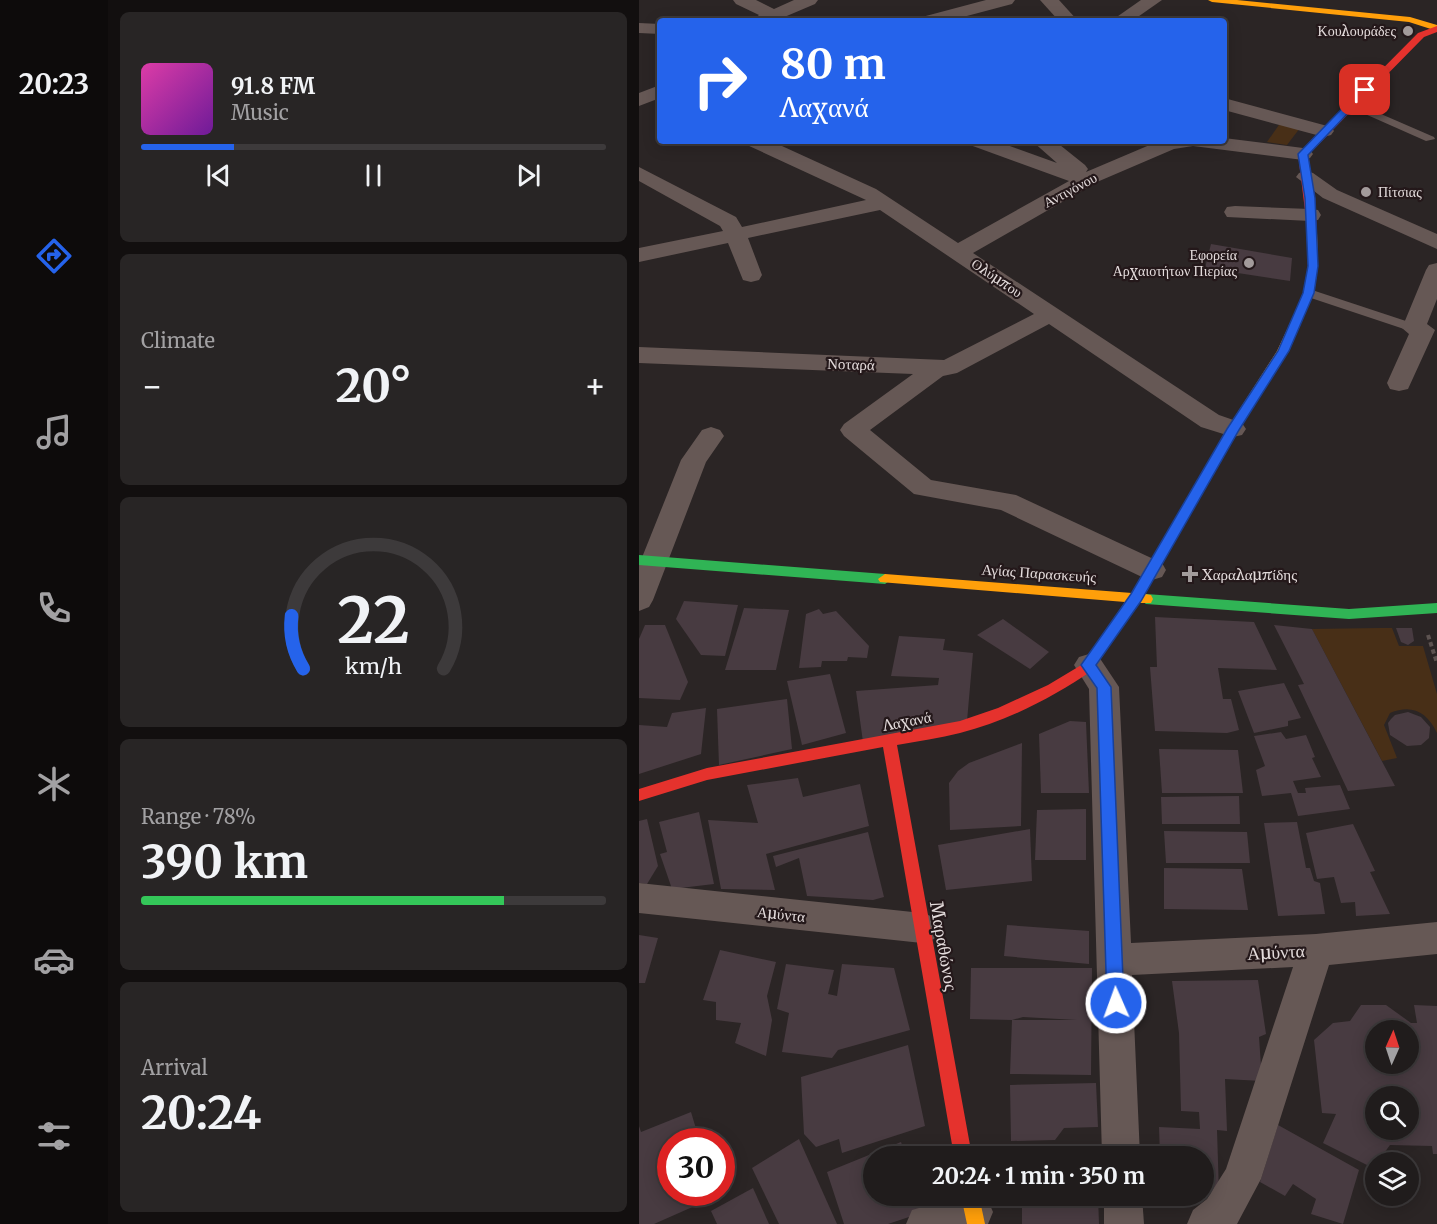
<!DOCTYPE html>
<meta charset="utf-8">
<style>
:root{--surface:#201c1c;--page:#282525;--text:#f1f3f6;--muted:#a2a1a3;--line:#3d3a3b;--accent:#2563eb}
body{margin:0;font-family:Merriweather,serif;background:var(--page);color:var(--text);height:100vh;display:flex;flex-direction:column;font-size:22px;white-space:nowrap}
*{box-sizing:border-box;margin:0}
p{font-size:20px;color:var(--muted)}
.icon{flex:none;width:33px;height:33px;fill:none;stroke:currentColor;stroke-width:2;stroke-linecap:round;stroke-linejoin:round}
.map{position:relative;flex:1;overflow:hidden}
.drawer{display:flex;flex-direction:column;gap:12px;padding:12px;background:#120f0f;width:531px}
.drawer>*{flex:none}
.banner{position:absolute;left:18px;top:18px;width:570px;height:126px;border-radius:6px;box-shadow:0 3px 15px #0003,0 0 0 2px var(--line);background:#2563eb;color:#fff;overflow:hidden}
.needle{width:39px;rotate:3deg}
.tools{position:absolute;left:726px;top:1020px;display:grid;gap:12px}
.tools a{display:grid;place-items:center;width:54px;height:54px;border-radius:50%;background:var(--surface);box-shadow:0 3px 15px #0003,0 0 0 2px var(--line);font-size:30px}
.speed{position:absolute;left:18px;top:1128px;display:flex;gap:12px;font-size:30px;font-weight:700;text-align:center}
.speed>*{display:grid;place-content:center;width:78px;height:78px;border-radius:50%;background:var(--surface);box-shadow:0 3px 15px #0003,0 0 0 2px var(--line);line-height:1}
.speed .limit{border:9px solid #d22;background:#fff;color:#111}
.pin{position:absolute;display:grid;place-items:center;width:51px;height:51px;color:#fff;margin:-26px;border-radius:12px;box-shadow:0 3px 9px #0006}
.me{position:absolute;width:66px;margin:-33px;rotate:358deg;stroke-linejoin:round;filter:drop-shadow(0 0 4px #0008)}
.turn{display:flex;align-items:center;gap:21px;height:126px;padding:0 24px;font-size:27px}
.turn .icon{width:78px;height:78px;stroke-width:2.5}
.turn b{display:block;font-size:42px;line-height:51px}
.big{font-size:45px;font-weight:700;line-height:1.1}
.drawer .widget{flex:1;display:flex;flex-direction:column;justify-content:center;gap:9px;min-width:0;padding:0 21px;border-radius:9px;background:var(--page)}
.drawer .dial{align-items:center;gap:0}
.dial svg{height:156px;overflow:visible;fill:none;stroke:var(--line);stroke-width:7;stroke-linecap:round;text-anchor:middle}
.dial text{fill:var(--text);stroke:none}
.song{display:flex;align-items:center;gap:18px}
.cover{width:72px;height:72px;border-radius:9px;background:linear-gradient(135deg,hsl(320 70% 55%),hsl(280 70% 35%))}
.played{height:6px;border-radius:3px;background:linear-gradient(90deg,var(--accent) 20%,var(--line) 20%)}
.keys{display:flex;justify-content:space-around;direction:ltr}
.heat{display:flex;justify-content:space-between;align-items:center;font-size:33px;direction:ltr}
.charge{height:9px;border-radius:4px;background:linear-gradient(90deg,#34c759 78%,var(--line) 0)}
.trip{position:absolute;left:224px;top:1146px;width:351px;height:60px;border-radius:30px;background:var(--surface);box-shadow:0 3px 15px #0003,0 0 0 2px var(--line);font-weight:700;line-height:60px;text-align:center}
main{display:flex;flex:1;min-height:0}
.menu{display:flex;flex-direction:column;width:108px;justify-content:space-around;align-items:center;background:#0d0b0b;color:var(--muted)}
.menu .icon{width:42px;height:42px}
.menu .current{color:var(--accent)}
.menu b{font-size:27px;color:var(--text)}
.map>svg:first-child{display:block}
.green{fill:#482f17}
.building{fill:#483b41;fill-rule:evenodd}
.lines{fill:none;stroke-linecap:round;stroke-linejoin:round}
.path{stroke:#5d5351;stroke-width:4;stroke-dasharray:4.5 3;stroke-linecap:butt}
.lane{fill:#665855;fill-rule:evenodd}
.street{fill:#665855;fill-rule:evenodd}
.fast{fill:#30b455;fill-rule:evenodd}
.slow{fill:#ff9f0a;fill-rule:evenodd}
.jam{fill:#e5322d;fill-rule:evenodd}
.route{fill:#2563eb;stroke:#184099;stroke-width:1.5}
.poi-dot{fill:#a39b9b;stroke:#24181a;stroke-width:2}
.labels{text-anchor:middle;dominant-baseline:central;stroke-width:4.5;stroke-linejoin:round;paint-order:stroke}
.far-poi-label{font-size:14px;fill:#e3dbdb;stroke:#24181a;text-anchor:end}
.far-street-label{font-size:14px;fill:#e3dbdb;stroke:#24181a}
.street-label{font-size:15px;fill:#e3dbdb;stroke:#24181a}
.poi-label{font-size:15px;fill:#e3dbdb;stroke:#24181a;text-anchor:start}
.near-street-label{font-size:18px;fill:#e3dbdb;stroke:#24181a}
</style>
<main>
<nav class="menu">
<b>20:23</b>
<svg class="icon current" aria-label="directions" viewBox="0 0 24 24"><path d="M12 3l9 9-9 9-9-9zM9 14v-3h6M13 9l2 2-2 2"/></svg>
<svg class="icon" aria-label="music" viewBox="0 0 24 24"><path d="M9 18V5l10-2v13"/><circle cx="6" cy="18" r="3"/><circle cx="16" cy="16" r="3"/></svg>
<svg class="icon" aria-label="phone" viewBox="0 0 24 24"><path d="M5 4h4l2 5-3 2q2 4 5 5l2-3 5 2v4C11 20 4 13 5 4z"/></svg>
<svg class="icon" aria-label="climate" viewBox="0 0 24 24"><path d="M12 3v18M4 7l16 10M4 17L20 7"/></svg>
<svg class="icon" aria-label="car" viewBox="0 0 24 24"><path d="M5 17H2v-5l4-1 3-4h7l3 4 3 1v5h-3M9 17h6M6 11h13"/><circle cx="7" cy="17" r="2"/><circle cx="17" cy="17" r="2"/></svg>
<svg class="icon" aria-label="filters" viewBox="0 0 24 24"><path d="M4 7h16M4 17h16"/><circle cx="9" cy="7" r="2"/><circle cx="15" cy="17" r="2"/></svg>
</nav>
<section class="drawer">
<div class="widget">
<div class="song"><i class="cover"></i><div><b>91.8 FM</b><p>Music</p></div></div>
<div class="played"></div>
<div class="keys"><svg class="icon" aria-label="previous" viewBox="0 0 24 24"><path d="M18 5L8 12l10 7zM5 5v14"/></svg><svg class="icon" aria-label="pause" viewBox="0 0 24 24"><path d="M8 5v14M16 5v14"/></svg><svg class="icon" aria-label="next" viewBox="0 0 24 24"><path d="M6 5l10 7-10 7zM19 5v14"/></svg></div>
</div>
<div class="widget"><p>Climate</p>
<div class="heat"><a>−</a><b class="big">20°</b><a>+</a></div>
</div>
<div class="widget dial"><svg viewBox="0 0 100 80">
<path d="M14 69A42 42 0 1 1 86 69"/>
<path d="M14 69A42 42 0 0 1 8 42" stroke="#2563eb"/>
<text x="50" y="56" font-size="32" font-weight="700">22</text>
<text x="50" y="72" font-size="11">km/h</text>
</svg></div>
<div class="widget"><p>Range · 78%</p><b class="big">390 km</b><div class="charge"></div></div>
<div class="widget"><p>Arrival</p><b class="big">20:24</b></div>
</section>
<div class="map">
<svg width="798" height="1224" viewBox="0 0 798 1224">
<rect width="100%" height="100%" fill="#2b2525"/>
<g class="green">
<polygon points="642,122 661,128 648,145 628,142"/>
<path d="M 741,628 L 753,628 L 760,646 L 784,646 L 798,694 L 798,733 C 788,712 773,704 751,713 L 745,725 L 758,758 L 743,761 L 673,629 Z"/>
</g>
<g class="building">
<polygon points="572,244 653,258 651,281 566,268"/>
<polygon points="45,601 99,605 86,656 62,655 37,619"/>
<polygon points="105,608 150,610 137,670 86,670"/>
<polygon points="180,609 184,614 197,611 230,646 228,658 209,657 208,661 183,661 182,667 160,668 167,614"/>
<polygon points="516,617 615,622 638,670 579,668 584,699 592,699 600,730 588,733 516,731 511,667 518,667"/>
<polygon points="364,619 410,652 391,669 338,635"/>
<polygon points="6,625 26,625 49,682 41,700 0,698 0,639"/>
<polygon points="635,625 673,629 756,786 709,791 659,685 665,684"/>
<polygon points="757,628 773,628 775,641 769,645 762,642"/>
<polygon points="260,636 306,639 304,650 334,653 328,721 224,742 217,691 299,685 300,678 252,676"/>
<polygon points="191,674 207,733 163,745 148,681"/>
<polygon points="645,683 662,718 649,721 649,726 615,733 599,691"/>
<polygon points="148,699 153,749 80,765 78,709"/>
<polygon points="67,708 62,754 0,774 0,725 28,727 33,713"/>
<polygon points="769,712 782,717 791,727 790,738 782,745 768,746 751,735 749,723 752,719 756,715"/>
<polygon points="431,721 447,722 450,793 402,793 400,734"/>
<polygon points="642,732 647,739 667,735 676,757 673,758 682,777 654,781 659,793 667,793 666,788 701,785 711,809 659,816 652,793 623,796 617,770 626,766 615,736"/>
<polygon points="383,743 382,826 311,830 310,783 319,771 330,763"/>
<polygon points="520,749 599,750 604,793 523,793"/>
<polygon points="159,778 164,797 221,784 230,826 127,854 136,890 82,889 69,820 119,823 108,785"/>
<polygon points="600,796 601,824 523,824 522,797"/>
<polygon points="447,809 447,860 396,860 398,810"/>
<polygon points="60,812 75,884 33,889 21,854 28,852 20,822"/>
<polygon points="8,819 19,866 8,884 0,883 0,821"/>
<polygon points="658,822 667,868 671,868 675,881 681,883 686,914 639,916 625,823"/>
<polygon points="714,824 736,871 731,872 751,914 717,916 716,902 702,903 695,877 678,879 667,833"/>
<polygon points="391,829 393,881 307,890 299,845"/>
<polygon points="525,831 608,832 611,863 527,863"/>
<polygon points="229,832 245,897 234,900 168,896 160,858 137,867 134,856"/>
<polygon points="525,868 603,869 609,910 525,909"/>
<polygon points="368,925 450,931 450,964 365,956"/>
<polygon points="0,935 19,938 6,983 0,983"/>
<polygon points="81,950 137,962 128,996 133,1020 127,1056 96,1043 102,1023 77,1020 77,1002 64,1000"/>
<polygon points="147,964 195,970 189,994 198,996 203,964 255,968 271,1030 199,1050 193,1058 143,1052 150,1013 138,1009"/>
<polygon points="332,968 453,968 452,1075 371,1074 373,1020 438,1020 384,1017 373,1020 331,1019"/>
<polygon points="619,980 627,1034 620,1037 623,1081 586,1079 588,1131 578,1130 580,1194 564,1193 564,1156 521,1156 520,1127 561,1129 560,1112 542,1111 540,1033 533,981"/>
<path d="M 722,1005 L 747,1005 L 772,1023 L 778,1023 L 775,1005 L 798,1006 L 798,1154 L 794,1154 L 793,1146 L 751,1145 L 734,1168 L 684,1143 L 697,1114 L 683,1113 L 675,1040 L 694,1023 L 711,1021 ZM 736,1030 L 770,1030 L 770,1064 L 736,1064 ZM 736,1096 L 770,1096 L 770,1130 L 736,1130 Z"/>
<polygon points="269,1045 286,1126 203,1153 200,1139 177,1147 165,1134 162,1077"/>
<polygon points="457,1083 459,1127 425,1128 416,1140 372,1141 371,1085"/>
<polygon points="52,1112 61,1142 32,1142 32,1192 75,1192 76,1197 15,1224 0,1224 0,1126 2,1132"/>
<polygon points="639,1125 720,1170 704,1224 672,1214 677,1199 654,1184 646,1196 621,1182"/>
<polygon points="160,1139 198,1224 140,1224 113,1168"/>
<polygon points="262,1142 267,1156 234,1156 234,1196 280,1196 285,1212 249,1224 205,1224 188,1172"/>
<polygon points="114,1188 130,1224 78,1224 72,1211"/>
<polygon points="383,1196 459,1196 460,1224 383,1224"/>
</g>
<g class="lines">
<polyline class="path" points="789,635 798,663"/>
<g class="lane">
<polygon points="712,101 795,137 796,139 787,141 708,106 707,104"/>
<polygon points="670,289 779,325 781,328 779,331 771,331 666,296 664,293"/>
</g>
<g class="street">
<polygon points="94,0 117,0 135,9 155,0 179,0 176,4 136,21 112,21 120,15 97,4"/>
<polygon points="347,0 376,0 373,4 309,21 280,21 283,17"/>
<polygon points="401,0 420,0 439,21 420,21"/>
<polygon points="502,0 523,0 493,21 472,21"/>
<polygon points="0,23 21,24 21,34 0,33"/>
<polygon points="21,85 21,98 0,106 0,93"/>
<polygon points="585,98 692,127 695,131 692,135 685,137 585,110"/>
<polygon points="585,138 664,148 671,150 674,154 671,158 664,160 554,146 535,149 458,182 334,253 580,415 603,423 607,429 603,435 594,437 562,427 410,324 318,373 304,376 231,430 292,480 377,495 523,563 527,570 523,577 513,580 503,577 362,510 275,494 205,436 201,430 205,424 274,374 0,363 0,347 305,360 395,314 241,210 109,238 123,275 120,280 112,282 104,280 89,243 0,262 0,248 84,231 81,226 0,181 0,167 97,217 103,227 227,200 108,145 105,141 132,141 237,189 319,243 430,181 331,145 328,141 357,141 418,163 393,141 416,141 446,165 449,169 447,172 520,141 585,141"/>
<polygon points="667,171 674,173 698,190 798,234 798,249 684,198 657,177 660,173"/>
<polygon points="596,206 671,209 679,210 682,215 679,220 671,221 588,217 585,212 588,207"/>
<polygon points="798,263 798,299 788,324 796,330 769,389 760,391 751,389 748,383 770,334 763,328 787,270 790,265"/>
<polygon points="72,427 81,430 85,436 67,462 14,600 10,607 0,611 0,565 42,460 63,430"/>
<polygon points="450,654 460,657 480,687 492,943 677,934 798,922 798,954 690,965 622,1179 598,1224 548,1224 554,1210 568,1199 587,1169 654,967 493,975 501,1156 463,1156 450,689 435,665 440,657"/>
<polygon points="0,883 283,913 295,917 300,928 295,939 283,943 0,913"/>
<polygon points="322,1196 342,1196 348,1198 354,1212 349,1224 267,1224 273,1210"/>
<polygon points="465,1196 503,1196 505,1224 465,1224"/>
</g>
<g class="fast">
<polygon points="0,555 246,574 253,579 246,584 0,565"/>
<polygon points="507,594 710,609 798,603 798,613 710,619 507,604 500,599"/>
</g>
<g class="slow">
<polygon points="569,0 598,0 771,17 798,25 798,31 770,22 573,2"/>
<polygon points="673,230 678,233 679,266 675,293 650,351 600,430 506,594 512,595 514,599 512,603 500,603 454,670 444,670 442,666 486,602 241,582 239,579 246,574 493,593 588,429 638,351 665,293 669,266 668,233"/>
<polygon points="322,1196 340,1196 346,1224 328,1224"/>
</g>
<g class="jam">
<polygon points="798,26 798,32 785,37 669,155 676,198 678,233 673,236 669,235 659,154 779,33"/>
<path d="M 449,661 L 454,662 L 456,666 L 454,670 C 414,697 369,721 321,733 C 301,738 279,741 258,745 L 333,1156 L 315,1156 L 244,747 L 68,780 L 0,801 L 0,789 L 68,768 L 321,721 L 359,708 L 409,685 Z"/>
</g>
</g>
<polygon class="route" points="723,88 731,90 669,155 676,198 679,266 675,293 650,351 600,430 502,601 457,665 472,687 485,1003 483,1009 477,1011 471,1009 468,1003 458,688 442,665 492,594 588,429 639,351 664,293 669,266 666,198 659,154"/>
<g class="poi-dot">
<circle cx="769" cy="31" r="6"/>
<circle cx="727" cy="192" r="6"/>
<circle cx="610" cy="263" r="6"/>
<path d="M548 565h6v6h6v6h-6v6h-6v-6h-6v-6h6z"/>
</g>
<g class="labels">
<g class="far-poi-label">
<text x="757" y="31">Κουλουράδες</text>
<text x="739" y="192" text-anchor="start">Πίτσιας</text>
<text x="598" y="255">Εφορεία<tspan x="598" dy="16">Αρχαιοτήτων Πιερίας</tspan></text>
</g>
<g class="far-street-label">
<text transform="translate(431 190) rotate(-28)">Αντιγόνου</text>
<text transform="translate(358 278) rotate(34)">Ολύμπου</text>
</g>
<g class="street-label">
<text transform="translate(212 364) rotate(2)">Νοταρά</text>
<text transform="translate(400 573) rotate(4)">Αγίας Παρασκευής</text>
<text transform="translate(268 721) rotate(-11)">Λαχανά</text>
<text transform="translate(142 914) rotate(6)">Αμύντα</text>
</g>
<g class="poi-label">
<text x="563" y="574">Χαραλαμπίδης</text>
</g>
<g class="near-street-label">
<text transform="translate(305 946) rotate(80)">Μαραθώνος</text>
<text transform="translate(637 952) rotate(-3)">Αμύντα</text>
</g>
</g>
</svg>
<div class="tools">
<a><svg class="needle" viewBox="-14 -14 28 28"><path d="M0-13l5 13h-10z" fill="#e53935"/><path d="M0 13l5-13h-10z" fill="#a2a1a3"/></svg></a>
<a><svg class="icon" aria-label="search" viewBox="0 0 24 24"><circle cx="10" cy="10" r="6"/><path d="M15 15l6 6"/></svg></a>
<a><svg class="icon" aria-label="layers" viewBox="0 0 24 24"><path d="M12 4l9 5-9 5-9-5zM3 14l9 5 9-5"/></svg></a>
</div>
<div class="speed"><div class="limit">30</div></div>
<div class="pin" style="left:726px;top:90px;background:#d93025"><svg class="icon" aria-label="arrive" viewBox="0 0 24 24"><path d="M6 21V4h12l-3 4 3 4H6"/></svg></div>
<svg class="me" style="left:477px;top:1003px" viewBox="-20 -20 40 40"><circle r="17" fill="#2563eb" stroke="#fff" stroke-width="3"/><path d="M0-11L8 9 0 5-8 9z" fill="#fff"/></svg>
<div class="trip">20:24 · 1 min · 350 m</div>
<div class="banner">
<div class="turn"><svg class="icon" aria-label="right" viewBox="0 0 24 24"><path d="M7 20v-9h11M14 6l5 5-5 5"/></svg><div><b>80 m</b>Λαχανά</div></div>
</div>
</div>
</main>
